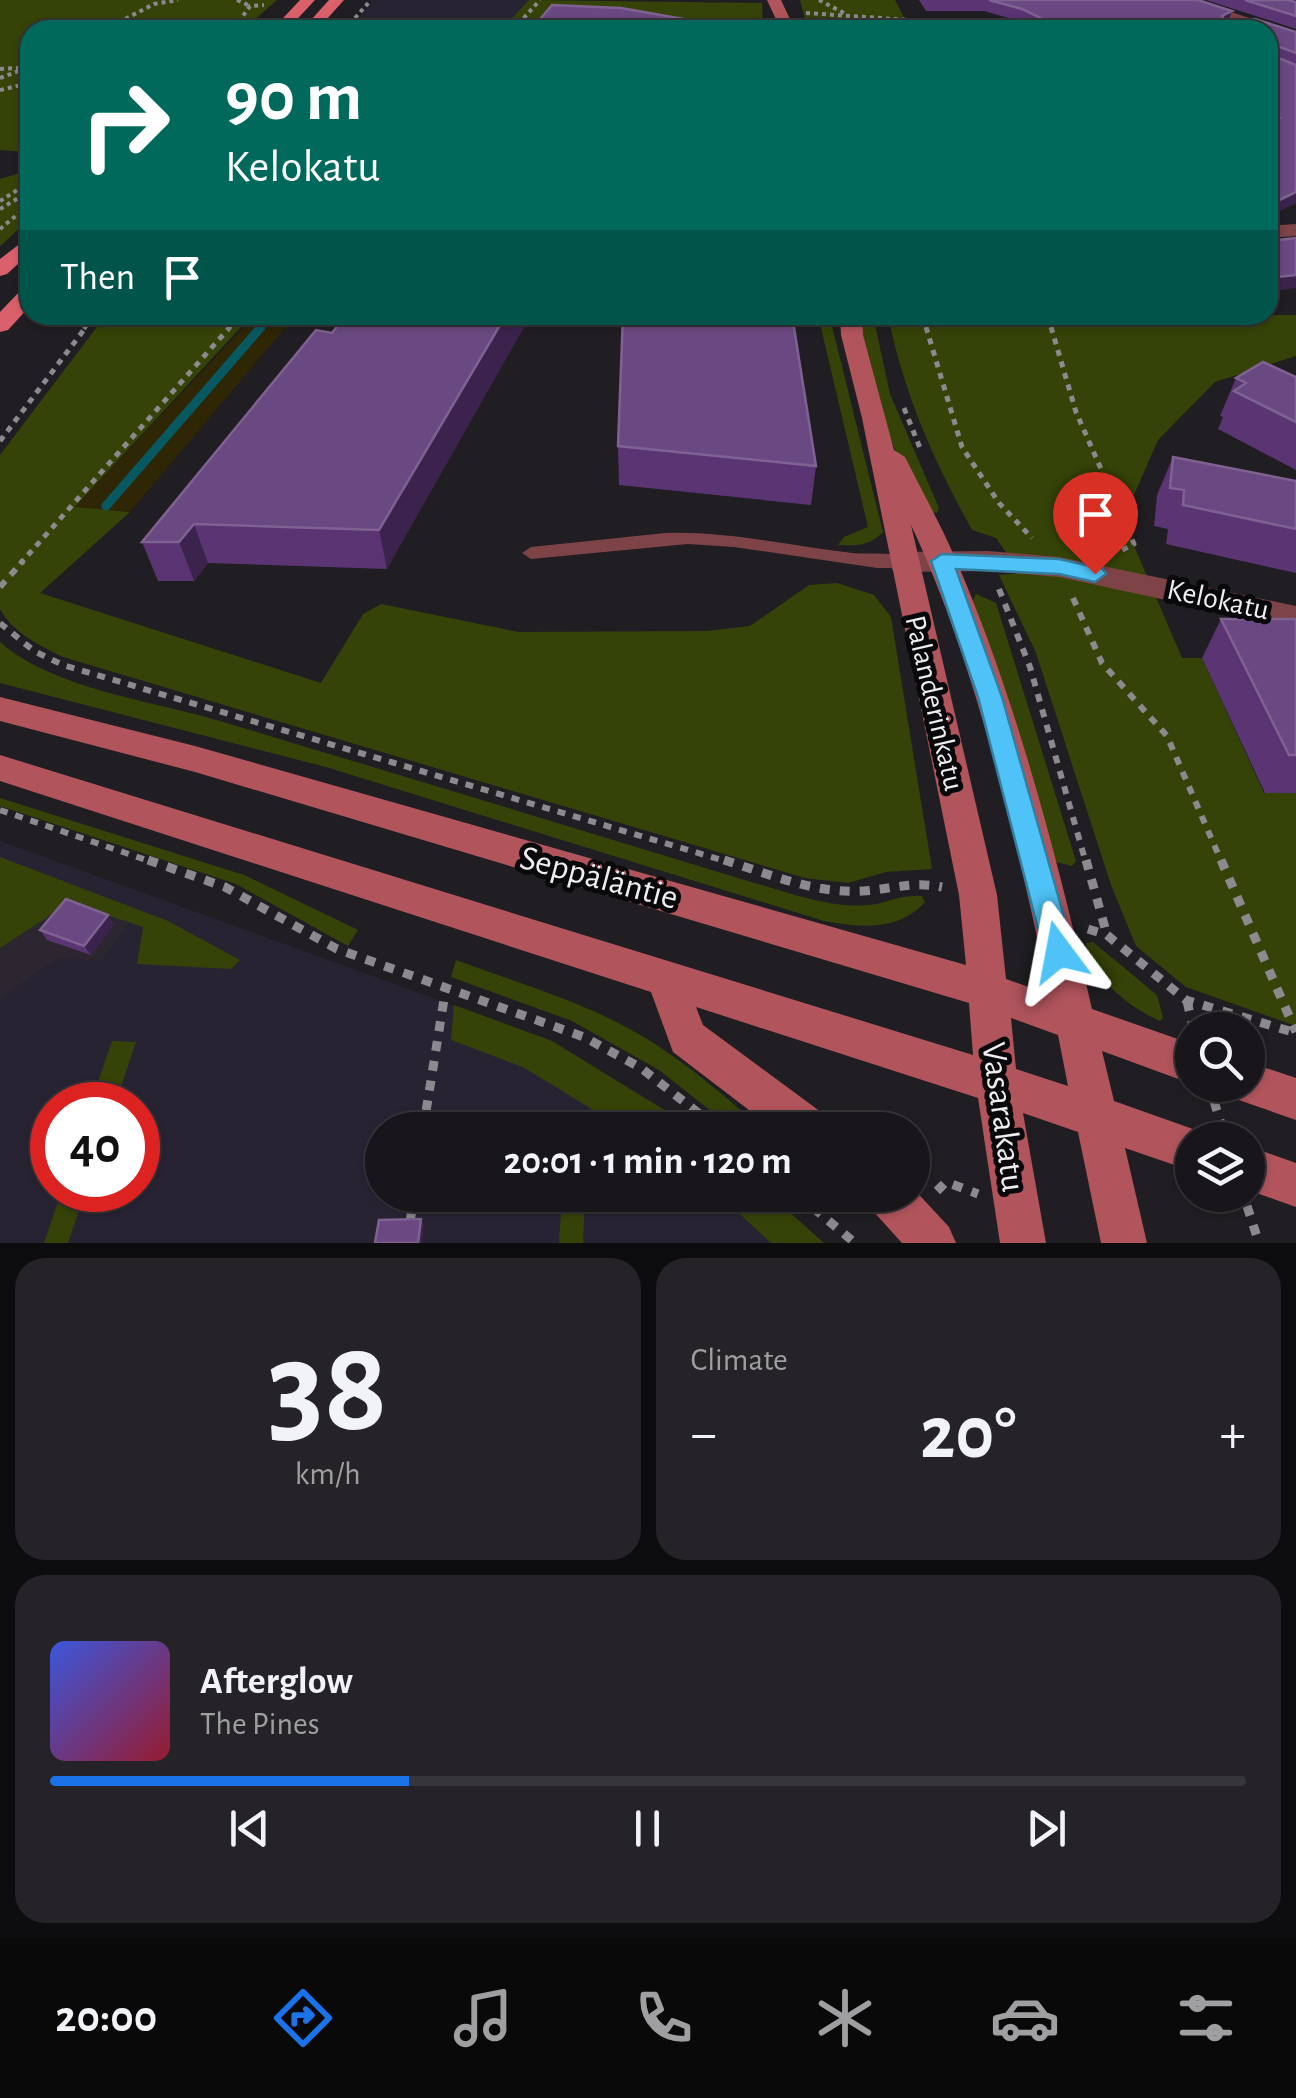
<!DOCTYPE html>
<meta charset="utf-8">
<style>
:root{--surface:#18161a;--page:#252327;--text:#f1f3f6;--muted:#9f9fa2;--line:#363539;--accent:#1a73e8}
body{margin:0;font-family:"Alegreya Sans",sans-serif;background:var(--page);color:var(--text);height:100vh;display:flex;flex-direction:column;font-size:38px;white-space:nowrap}
*{box-sizing:border-box;margin:0}
p{font-size:32px;color:var(--muted)}
.icon{flex:none;width:55px;height:55px;fill:none;stroke:currentColor;stroke-width:2;stroke-linecap:round;stroke-linejoin:round}
.map{position:relative;height:1243px;overflow:hidden}
.drawer{display:flex;flex-direction:column;gap:15px;padding:15px;background:#0d0c0e;flex:1}
.drawer>*{flex:none}
.top-card{position:absolute;left:20px;top:20px;width:1258px;height:305px;border-radius:30px;box-shadow:0 2px 8px #0004,0 0 0 2px var(--line);background:#00695c;color:#fff;overflow:hidden}
.tools{position:absolute;left:1175px;top:1012px;display:grid;gap:20px}
.tools a{display:grid;place-items:center;width:90px;height:90px;border-radius:50%;background:var(--surface);box-shadow:0 2px 8px #0004,0 0 0 2px var(--line);font-size:50px}
.speed{position:absolute;left:30px;top:1082px;display:flex;gap:20px;font-size:50px;font-weight:700;text-align:center}
.speed>*{display:grid;place-content:center;width:130px;height:130px;border-radius:50%;background:var(--surface);box-shadow:0 2px 8px #0004,0 0 0 2px var(--line);line-height:1}
.speed .limit{border:15px solid #d22;background:#fff;color:#111}
.pin{position:absolute;display:grid;place-items:center;width:85px;height:85px;color:#fff;margin:-102px -42px;border-radius:50% 50% 50% 0;rotate:-45deg;box-shadow:0 0 10px #0007}
.pin .icon{rotate:45deg}
.me{position:absolute;width:110px;margin:-55px;rotate:347deg;stroke-linejoin:round;filter:drop-shadow(0 0 8px #0008)}
.turn{display:flex;align-items:center;gap:35px;height:210px;padding:0 40px;font-size:45px}
.turn .icon{width:130px;height:130px;stroke-width:2.5}
.turn b{display:block;font-size:70px;line-height:85px}
.then{display:flex;align-items:center;height:95px;padding:0 40px;background:#0003;gap:20px;font-size:38px}
.big{font-size:75px;font-weight:700;line-height:1.1}
.drawer .card{flex:1;display:flex;flex-direction:column;justify-content:center;gap:15px;min-width:0;padding:0 35px;border-radius:30px;background:var(--page)}
.drawer .dial{align-items:center;gap:0}
.dial b{font-size:130px;line-height:1}
.song{display:flex;align-items:center;gap:30px}
.cover{width:120px;height:120px;border-radius:15px;background:linear-gradient(135deg,hsl(230 70% 55%),hsl(350 70% 35%))}
.played{height:10px;border-radius:5px;background:linear-gradient(90deg,var(--accent) 30%,var(--line) 30%)}
.keys{display:flex;justify-content:space-around;direction:ltr}
.heat{display:flex;justify-content:space-between;align-items:center;font-size:55px;direction:ltr}
.drawer .tiles{flex:1;display:grid;gap:15px;grid-template-columns:1fr 1fr}
.card:last-child{grid-column:span 2}
.trip{position:absolute;left:365px;top:1112px;width:565px;height:100px;border-radius:50px;background:var(--surface);box-shadow:0 2px 8px #0004,0 0 0 2px var(--line);font-weight:700;line-height:100px;text-align:center}
.menu{display:flex;height:160px;justify-content:space-around;align-items:center;background:#0a090a;color:var(--muted)}
.menu .icon{width:70px;height:70px}
.menu .on{color:var(--accent)}
.menu b{font-size:45px;color:var(--text)}
.map>svg:first-child{display:block}
.commercial{fill:#282333;fill-rule:evenodd}
.built{fill:#2b262f}
.green{fill:#354308}
.sand{fill:#2e2604}
.lines{fill:none;stroke-linecap:round;stroke-linejoin:round}
.stream-far1{stroke:#075961;stroke-width:6}
.stream{stroke:#075961;stroke-width:9}
.path-far3{stroke:#8c8a8e;stroke-width:4;stroke-dasharray:4 4;stroke-linecap:butt}
.path-far2{stroke:#8c8a8e;stroke-width:5;stroke-dasharray:6 6;stroke-linecap:butt}
.path-far1{stroke:#8c8a8e;stroke-width:6;stroke-dasharray:8 8;stroke-linecap:butt}
.path{stroke:#8c8a8e;stroke-width:9;stroke-dasharray:10 10;stroke-linecap:butt}
.lane{fill:#7d4346;fill-rule:evenodd}
.street{fill:#7d4346;fill-rule:evenodd}
.secondary{fill:#b1545c;fill-rule:evenodd}
.primary{fill:#da616c;fill-rule:evenodd}
.wall{fill:#5a3473}
.shaded-wall{fill:#3c234d}
.building{fill:#6a4881;stroke:#7f6292;stroke-width:2.5}
.route{fill:#4fc3f7;stroke:#337fa1;stroke-width:2.5}
.labels{text-anchor:middle;dominant-baseline:central;stroke-width:10;stroke-linejoin:round;paint-order:stroke}
.street-label{font-size:30px;fill:#eeedf0;stroke:#09080a}
.near-street-label{font-size:35px;fill:#eeedf0;stroke:#09080a}
</style>
<div class="map">
<svg width="1296" height="1243" viewBox="0 0 1296 1243">
<rect width="100%" height="100%" fill="#201e22"/>
<g class="commercial">
<polygon points="374,0 529,0 501,30 349,30"/>
<path d="M 0,841 L 552,1041 L 697,1130 L 382,1130 L 382,1195 L 770,1195 L 824,1243 L 0,1243 ZM 52,1105 L 138,1105 L 138,1190 L 52,1190 Z"/>
</g>
<polygon class="built" points="68,903 129,923 101,961 57,958 0,998 0,948"/>
<g class="green">
<polygon points="0,0 277,0 243,30 30,30 30,152 0,150"/>
<polygon points="529,0 762,3 763,30 501,30"/>
<polygon points="800,0 895,0 907,23 967,30 808,30"/>
<polygon points="30,170 30,219 0,246 0,179"/>
<path d="M 106,315 L 252,315 L 76,506 L 130,512 L 40,593 L 321,683 L 363,614 L 381,604 L 518,632 L 707,631 L 750,626 L 809,585 L 837,583 L 874,595 L 891,617 L 932,869 L 886,872 L 848,883 L 805,878 L 63,657 C 40,646 12,632 0,609 L 0,455 Z"/>
<path d="M 818,315 L 827,315 L 831,322 L 883,532 C 869,546 858,546 838,545 L 844,537 L 868,527 Z"/>
<path d="M 860,315 L 873,315 L 890,394 L 939,508 L 937,513 L 929,512 C 892,456 866,383 860,315 Z"/>
<path d="M 888,315 L 1296,315 L 1296,356 L 1215,382 L 1158,440 L 1123,520 L 1182,658 L 1202,658 L 1264,793 L 1296,793 L 1296,1026 L 1186,987 L 1136,946 L 1111,885 L 1036,653 L 999,575 L 1020,573 L 996,538 L 972,530 C 934,461 903,392 888,315 Z"/>
<polygon points="976,594 996,603 1076,861 1072,866 1048,860 972,602"/>
<path d="M 0,642 C 53,689 153,701 220,721 C 397,774 574,828 751,882 C 788,892 829,909 868,905 C 890,903 894,895 922,896 L 925,902 C 899,931 860,928 824,921 L 326,767 L 0,683 Z"/>
<polygon points="0,798 244,875 358,930 348,946 236,884 0,806"/>
<polygon points="0,857 168,921 240,960 231,969 137,964 143,927 69,903 0,948"/>
<path d="M 1093,942 L 1157,995 L 1163,1018 L 1160,1021 C 1130,1008 1090,977 1086,943 Z"/>
<path d="M 456,960 C 523,985 595,1005 655,1044 C 694,1069 729,1100 764,1130 L 735,1130 L 659,1070 L 572,1021 L 451,977 Z"/>
<polygon points="454,1005 552,1041 697,1130 626,1130 523,1067 451,1040"/>
<polygon points="112,1041 136,1042 115,1105 90,1105"/>
<polygon points="62,1190 86,1190 68,1243 44,1243"/>
<polygon points="562,1195 585,1195 583,1243 559,1243"/>
<polygon points="661,1195 770,1195 824,1243 771,1243 727,1202 661,1204"/>
</g>
<polygon class="sand" points="255,315 296,315 130,512 75,507"/>
<g class="lines">
<polyline class="stream-far1" points="259,329 271,315"/>
<polyline class="stream" points="106,506 261,327"/>
<g class="path-far3">
<polyline points="237,0 250,6"/>
<polyline points="819,0 844,13"/>
<polyline points="806,13 969,24 980,30"/>
<polyline points="355,18 371,0"/>
<polyline points="856,18 870,30"/>
<polyline points="969,24 1019,27 1036,24"/>
<polyline points="236,26 251,26"/>
<polyline points="104,30 154,4 178,0"/>
<polyline points="217,30 236,26 250,6 264,5"/>
<polyline points="513,30 540,0"/>
<polyline points="682,30 764,28"/>
<polyline points="0,69 19,68"/>
<polyline points="0,78 30,67"/>
<polyline points="0,90 30,83"/>
<polyline points="0,201 30,182"/>
<polyline points="0,209 30,191"/>
<polyline points="0,229 30,204"/>
<polyline points="922,315 926,329"/>
<polyline points="1044,315 1052,329"/>
<polyline points="84,329 95,315"/>
<polyline points="228,329 241,315"/>
</g>
<g class="path-far2">
<polyline points="926,327 962,447 999,503 1032,538"/>
<polyline points="1051,327 1076,412 1134,544 1120,551"/>
<polyline points="904,408 920,448"/>
<polyline points="0,441 86,327"/>
<polyline points="20,564 230,327"/>
</g>
<g class="path-far1">
<polyline points="0,587 23,561"/>
<polyline points="999,589 1030,667 1086,863"/>
<polyline points="1073,598 1102,663 1167,736 1222,863"/>
<polyline points="0,623 34,651 63,665 732,863"/>
<polyline points="0,810 155,863"/>
</g>
<g class="path">
<polyline points="148,860 225,887 337,949 584,1037 641,1068 720,1130"/>
<path d="M 724,860 C 769,874 815,894 863,891 C 892,889 913,881 942,887"/>
<polyline points="1086,860 1107,935"/>
<polyline points="1221,860 1296,1032"/>
<polyline points="1088,929 1107,935 1186,1000 1296,1033"/>
<polyline points="1187,1001 1193,1027"/>
<polyline points="1214,1101 1222,1127"/>
<polyline points="423,1130 446,987"/>
<polyline points="937,1191 946,1182 978,1194"/>
<polyline points="798,1195 855,1243"/>
<polyline points="1247,1206 1259,1243"/>
<polyline points="410,1223 414,1195"/>
</g>
<path class="lane" d="M 665,533 C 729,531 789,546 852,553 C 869,555 899,550 911,562 L 902,568 L 877,568 L 734,547 L 688,544 L 531,559 L 522,553 L 531,547 Z"/>
<g class="street">
<polygon points="1173,0 1194,0 1296,33 1296,42"/>
<polygon points="1296,224 1296,236 1268,238 1268,226"/>
<polygon points="988,551 1059,557 1296,606 1296,628 1059,577 988,571 902,572 892,569 888,562 892,555 902,552"/>
</g>
<g class="secondary">
<polygon points="767,0 781,0 795,30 781,30"/>
<path d="M 840,315 L 862,315 L 863,335 L 894,450 L 905,457 C 922,491 941,525 956,560 C 1017,701 1058,860 1092,1009 L 1192,1044 L 1192,1084 L 1102,1051 L 1114,1101 L 1207,1134 L 1210,1140 L 1192,1140 L 1192,1171 L 1125,1148 L 1147,1243 L 1101,1243 L 1078,1132 L 1023,1113 L 1046,1243 L 1000,1243 L 978,1098 L 696,1007 L 703,1025 L 825,1115 L 832,1130 L 775,1130 L 673,1052 L 651,992 L 0,781 L 0,755 L 973,1055 L 969,1003 L 195,772 L 0,721 L 0,697 L 195,746 L 966,965 L 959,895 L 862,418 L 841,335 ZM 911,525 C 976,663 1018,844 1049,994 L 1006,979 L 997,895 ZM 1011,1018 L 1058,1035 L 1068,1086 L 1016,1069 Z"/>
<polygon points="1248,1062 1296,1078 1296,1120 1233,1098 1228,1085 1248,1085"/>
<polygon points="1248,1146 1296,1163 1296,1207 1248,1190"/>
<polygon points="912,1187 949,1227 956,1243 902,1243 873,1211 866,1195 912,1195"/>
</g>
<g class="primary">
<polygon points="300,0 315,0 287,30 272,30"/>
<polygon points="329,0 344,0 317,30 302,30"/>
<polygon points="30,236 30,253 7,274 0,276 0,259"/>
<polygon points="30,288 30,306 8,330 0,332 0,312 22,289"/>
</g>
</g>
<g class="wall">
<polygon points="919,0 1198,0 1229,22 1296,32 1296,203 1271,215 1268,213 1268,30 1038,30 1019,21 984,11 926,11"/>
<polygon points="1206,0 1287,0 1296,2 1296,29"/>
<polygon points="346,315 387,569 208,563 194,581 158,581 142,542 332,333"/>
<polygon points="1296,377 1296,470 1218,429 1223,417 1220,416 1236,378"/>
<polygon points="618,446 816,466 811,505 619,485"/>
<polygon points="1173,457 1296,481 1296,573 1166,544 1168,529 1154,526 1157,495"/>
<polygon points="1221,619 1296,619 1296,793 1265,793 1202,658"/>
<polygon points="114,924 91,955 47,940 40,930"/>
</g>
<g class="shaded-wall">
<polygon points="1232,11 1228,23 1218,27 1222,16"/>
<polygon points="689,20 689,30 674,30"/>
<polygon points="1296,192 1296,203 1271,215 1277,201"/>
<polygon points="1296,275 1296,288 1268,292 1268,278"/>
<polygon points="506,315 531,315 387,569 379,530"/>
<polygon points="194,524 208,563 194,581 179,542"/>
<polygon points="108,915 114,924 91,955 84,946"/>
<polygon points="421,1219 424,1226 422,1243 418,1243"/>
</g>
<g class="building">
<polygon points="989,0 1198,0 1232,11 1222,16 1225,22 1255,19 1296,32 1296,53 1269,43 1271,55 1296,65 1296,192 1277,201 1268,197 1268,122 1279,118 1268,114 1268,30 1065,30 1022,9"/>
<polygon points="1245,0 1287,0 1296,2 1296,16"/>
<polygon points="552,5 621,8 689,20 674,30 531,30"/>
<polygon points="1296,238 1296,275 1268,278 1268,241"/>
<polygon points="346,315 506,315 379,530 194,524 179,542 142,542 316,330 332,333"/>
<polygon points="623,315 792,315 816,466 618,446"/>
<polygon points="1263,362 1296,377 1296,422 1234,391 1246,383 1236,378"/>
<polygon points="1173,457 1296,481 1296,529 1183,505 1184,490 1170,488"/>
<polygon points="1221,619 1296,619 1296,755 1289,755"/>
<polygon points="66,899 108,915 84,946 40,930"/>
<polygon points="421,1219 418,1243 375,1243 379,1220"/>
</g>
<polygon class="route" points="942,554 1059,559 1103,569 1106,574 1095,582 1059,574 956,569 1002,697 1074,952 1069,961 1059,965 1049,961 1044,952 978,697 931,561"/>
<g class="labels">
<g class="street-label">
<text transform="translate(1218 600) rotate(12)">Kelokatu</text>
<text transform="translate(934 703) rotate(77)">Palanderinkatu</text>
</g>
<g class="near-street-label">
<text transform="translate(599 878) rotate(15)">Seppäläntie</text>
<text transform="translate(1003 1117) rotate(82)">Vasarakatu</text>
</g>
</g>
</svg>
<div class="tools">
<a><svg class="icon" aria-label="search" viewBox="0 0 24 24"><circle cx="10" cy="10" r="6"/><path d="M15 15l6 6"/></svg></a>
<a><svg class="icon" aria-label="layers" viewBox="0 0 24 24"><path d="M12 4l9 5-9 5-9-5zM3 14l9 5 9-5"/></svg></a>
</div>
<div class="speed"><div class="limit">40</div></div>
<div class="pin" style="left:1095px;top:574px;background:#d93025"><svg class="icon" aria-label="arrive" viewBox="0 0 24 24"><path d="M6 21V4h12l-3 4 3 4H6"/></svg></div>
<svg class="me" style="left:1059px;top:952px" viewBox="-20 -20 40 40"><path d="M0-17L14 15 0 8-14 15z" fill="#4fc3f7" stroke="#fff" stroke-width="4"/></svg>
<div class="trip">20:01 · 1 min · 120 m</div>
<div class="top-card">
<div class="turn"><svg class="icon" aria-label="right" viewBox="0 0 24 24"><path d="M7 20v-9h11M14 6l5 5-5 5"/></svg><div><b>90 m</b>Kelokatu</div></div>
<div class="then">Then<svg class="icon" aria-label="arrive" viewBox="0 0 24 24"><path d="M6 21V4h12l-3 4 3 4H6"/></svg></div>
</div>
</div>
<section class="drawer">
<div class="tiles">
<div class="card dial"><b>38</b><p>km/h</p></div>
<div class="card"><p>Climate</p>
<div class="heat"><a>−</a><b class="big">20°</b><a>+</a></div>
</div>
<div class="card">
<div class="song"><i class="cover"></i><div><b>Afterglow</b><p>The Pines</p></div></div>
<div class="played"></div>
<div class="keys"><svg class="icon" aria-label="previous" viewBox="0 0 24 24"><path d="M18 5L8 12l10 7zM5 5v14"/></svg><svg class="icon" aria-label="pause" viewBox="0 0 24 24"><path d="M8 5v14M16 5v14"/></svg><svg class="icon" aria-label="next" viewBox="0 0 24 24"><path d="M6 5l10 7-10 7zM19 5v14"/></svg></div>
</div>
</div>
</section>
<nav class="menu">
<b>20:00</b>
<svg class="icon on" aria-label="directions" viewBox="0 0 24 24"><path d="M12 3l9 9-9 9-9-9zM9 14v-3h6M13 9l2 2-2 2"/></svg>
<svg class="icon" aria-label="music" viewBox="0 0 24 24"><path d="M9 18V5l10-2v13"/><circle cx="6" cy="18" r="3"/><circle cx="16" cy="16" r="3"/></svg>
<svg class="icon" aria-label="phone" viewBox="0 0 24 24"><path d="M5 4h4l2 5-3 2q2 4 5 5l2-3 5 2v4C11 20 4 13 5 4z"/></svg>
<svg class="icon" aria-label="climate" viewBox="0 0 24 24"><path d="M12 3v18M4 7l16 10M4 17L20 7"/></svg>
<svg class="icon" aria-label="car" viewBox="0 0 24 24"><path d="M5 17H2v-5l4-1 3-4h7l3 4 3 1v5h-3M9 17h6M6 11h13"/><circle cx="7" cy="17" r="2"/><circle cx="17" cy="17" r="2"/></svg>
<svg class="icon" aria-label="filters" viewBox="0 0 24 24"><path d="M4 7h16M4 17h16"/><circle cx="9" cy="7" r="2"/><circle cx="15" cy="17" r="2"/></svg>
</nav>
